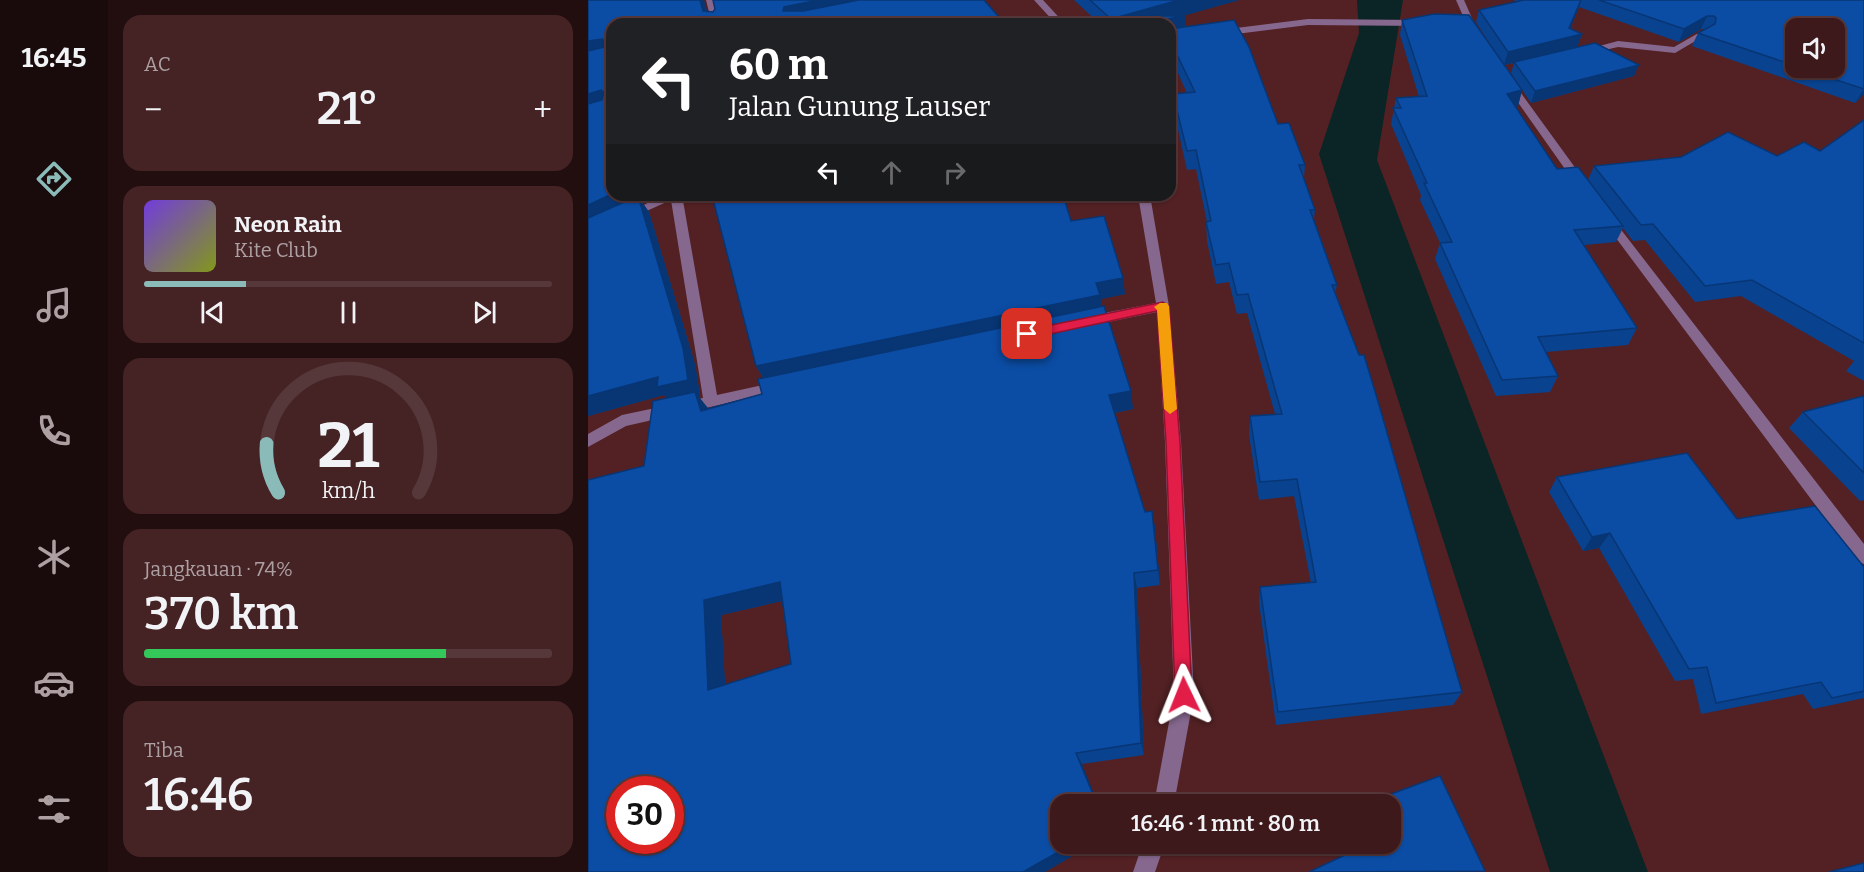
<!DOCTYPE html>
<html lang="id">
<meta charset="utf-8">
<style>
:root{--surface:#3e191b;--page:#452224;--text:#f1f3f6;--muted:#ada0a3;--line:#57383a;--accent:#8bbbb9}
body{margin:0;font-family:Bitter,serif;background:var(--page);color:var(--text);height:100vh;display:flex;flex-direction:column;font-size:22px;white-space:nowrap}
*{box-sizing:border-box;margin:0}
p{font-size:20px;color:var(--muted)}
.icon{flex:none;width:33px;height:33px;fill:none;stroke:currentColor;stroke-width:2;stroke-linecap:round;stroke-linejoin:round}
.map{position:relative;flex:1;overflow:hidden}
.sheet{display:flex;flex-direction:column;gap:15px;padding:15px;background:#220e0f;width:480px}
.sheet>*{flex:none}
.banner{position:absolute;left:18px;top:18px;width:570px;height:183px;border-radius:18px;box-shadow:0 2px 4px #0004,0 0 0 2px var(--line);background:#202124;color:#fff;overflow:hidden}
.buttons{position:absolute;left:1197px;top:18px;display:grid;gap:12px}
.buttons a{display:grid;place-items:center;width:60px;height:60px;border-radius:12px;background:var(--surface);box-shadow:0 2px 4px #0004,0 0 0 2px var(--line);font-size:30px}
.speed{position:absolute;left:18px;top:776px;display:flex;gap:12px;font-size:30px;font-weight:700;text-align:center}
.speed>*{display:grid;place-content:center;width:78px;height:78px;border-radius:50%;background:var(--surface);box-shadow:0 2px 4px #0004,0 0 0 2px var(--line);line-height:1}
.speed .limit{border:9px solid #d22;background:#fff;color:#111}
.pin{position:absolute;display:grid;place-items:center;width:51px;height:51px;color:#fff;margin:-26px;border-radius:12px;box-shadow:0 3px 9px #0006}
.me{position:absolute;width:66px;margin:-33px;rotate:358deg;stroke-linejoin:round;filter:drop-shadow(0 0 4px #0008)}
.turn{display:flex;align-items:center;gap:21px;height:126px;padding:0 24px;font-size:27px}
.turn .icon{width:78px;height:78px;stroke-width:2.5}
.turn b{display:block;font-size:42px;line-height:51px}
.lanes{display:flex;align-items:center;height:57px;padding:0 24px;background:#0003;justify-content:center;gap:30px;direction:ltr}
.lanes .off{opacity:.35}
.big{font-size:45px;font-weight:600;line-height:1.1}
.sheet .tile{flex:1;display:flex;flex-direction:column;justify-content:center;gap:9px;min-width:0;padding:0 21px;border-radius:18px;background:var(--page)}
.sheet .dial{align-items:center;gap:0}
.dial svg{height:156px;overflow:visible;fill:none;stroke:var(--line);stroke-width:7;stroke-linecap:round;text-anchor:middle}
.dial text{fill:var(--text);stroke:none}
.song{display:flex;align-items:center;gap:18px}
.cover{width:72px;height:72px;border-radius:9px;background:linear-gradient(135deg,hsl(260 70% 55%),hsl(70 70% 35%))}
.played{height:6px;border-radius:3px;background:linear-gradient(90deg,var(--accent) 25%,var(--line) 25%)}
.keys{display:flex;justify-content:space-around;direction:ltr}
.heat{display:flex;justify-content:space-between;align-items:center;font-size:33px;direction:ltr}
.charge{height:9px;border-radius:4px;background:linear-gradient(90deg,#34c759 74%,var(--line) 0)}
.trip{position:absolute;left:462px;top:794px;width:351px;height:60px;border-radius:18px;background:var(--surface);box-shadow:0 2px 4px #0004,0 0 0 2px var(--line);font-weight:600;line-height:60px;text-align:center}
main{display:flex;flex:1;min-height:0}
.tab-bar{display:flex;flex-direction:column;width:108px;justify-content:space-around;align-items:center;background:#190a0b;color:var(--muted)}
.tab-bar .icon{width:42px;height:42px}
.tab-bar .on{color:var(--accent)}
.tab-bar b{font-size:27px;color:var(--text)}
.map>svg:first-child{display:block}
.water{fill:#0b2425}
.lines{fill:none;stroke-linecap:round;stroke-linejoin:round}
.minor{fill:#86688f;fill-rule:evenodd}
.wall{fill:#09428e;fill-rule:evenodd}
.shaded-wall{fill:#083674}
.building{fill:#0b4da5;stroke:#083674;stroke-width:1.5;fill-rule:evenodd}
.route{fill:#e11d48;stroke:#92132f;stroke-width:1.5}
.slow{fill:#f59e0b}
</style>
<main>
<nav class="tab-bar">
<b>16:45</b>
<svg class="icon on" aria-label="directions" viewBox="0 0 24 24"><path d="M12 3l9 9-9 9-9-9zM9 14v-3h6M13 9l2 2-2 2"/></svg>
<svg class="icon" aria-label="music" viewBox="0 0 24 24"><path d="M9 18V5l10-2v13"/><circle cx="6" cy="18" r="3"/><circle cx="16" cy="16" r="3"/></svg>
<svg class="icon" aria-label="phone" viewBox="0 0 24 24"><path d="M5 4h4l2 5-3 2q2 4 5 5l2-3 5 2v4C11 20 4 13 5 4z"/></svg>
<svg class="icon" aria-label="climate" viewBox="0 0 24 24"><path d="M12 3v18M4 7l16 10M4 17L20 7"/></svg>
<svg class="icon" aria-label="car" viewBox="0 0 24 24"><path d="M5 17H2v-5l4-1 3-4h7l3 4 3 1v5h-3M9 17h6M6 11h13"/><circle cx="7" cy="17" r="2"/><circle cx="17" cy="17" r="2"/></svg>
<svg class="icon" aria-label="filters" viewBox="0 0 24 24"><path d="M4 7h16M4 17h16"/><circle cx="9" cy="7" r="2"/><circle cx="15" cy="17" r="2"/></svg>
</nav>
<section class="sheet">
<div class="tile"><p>AC</p>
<div class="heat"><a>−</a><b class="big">21°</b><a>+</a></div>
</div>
<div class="tile">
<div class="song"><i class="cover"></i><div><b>Neon Rain</b><p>Kite Club</p></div></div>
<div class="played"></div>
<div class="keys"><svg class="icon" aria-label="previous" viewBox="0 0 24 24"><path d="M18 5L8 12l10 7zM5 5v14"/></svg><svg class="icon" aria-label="pause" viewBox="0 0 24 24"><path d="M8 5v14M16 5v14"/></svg><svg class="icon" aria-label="next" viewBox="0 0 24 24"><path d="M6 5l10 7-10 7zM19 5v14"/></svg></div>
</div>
<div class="tile dial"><svg viewBox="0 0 100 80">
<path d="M14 69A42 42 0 1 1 86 69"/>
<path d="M14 69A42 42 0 0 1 8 44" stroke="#8bbbb9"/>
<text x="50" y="56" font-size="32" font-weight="700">21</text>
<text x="50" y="72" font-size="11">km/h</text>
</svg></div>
<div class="tile"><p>Jangkauan · 74%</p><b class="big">370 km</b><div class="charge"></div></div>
<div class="tile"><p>Tiba</p><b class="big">16:46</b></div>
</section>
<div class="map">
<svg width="1276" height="872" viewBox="0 0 1276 872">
<rect width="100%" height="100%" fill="#532124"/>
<polygon class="water" points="769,0 815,0 789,160 1060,872 962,872 731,154 771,33"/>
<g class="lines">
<g class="minor">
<polygon points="118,0 126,0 132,24 124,24"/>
<polygon points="446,0 455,0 477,24 468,24"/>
<polygon points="868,0 876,0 890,32 889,34 882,32"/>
<polygon points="720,19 833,20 837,23 833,26 720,25 632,36 628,33 632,30"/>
<polygon points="1114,31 1121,33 1087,53 1030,47 994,55 989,52 1030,41 1086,47"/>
<polygon points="919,82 925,82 999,184 997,186 989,186 917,84"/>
<polygon points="76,195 94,195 129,395 193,381 200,386 193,391 38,426 0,447 0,434 34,415 115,398 83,200 43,218 39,219 33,216"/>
<polygon points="550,195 562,195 581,306 593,442 606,695 586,804 566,804 586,695 577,442 569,312 501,326 494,321 501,316 568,303"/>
<polygon points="1020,216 1024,218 1276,544 1276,564 1270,562 1016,222 1014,220"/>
<polygon points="555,843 577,843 567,872 545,872"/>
</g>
</g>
<g class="wall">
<path d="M 0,0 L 116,1 L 119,11 L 125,12 L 396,0 L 24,24 L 24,195 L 57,201 L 54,202 L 61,212 L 107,364 L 112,396 L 111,397 L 120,408 L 174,394 L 175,378 L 168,366 L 483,221 L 537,294 L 513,299 L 514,307 L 545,409 L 527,413 L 557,512 L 564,511 L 567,528 L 572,585 L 549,588 L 556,755 L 494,764 L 0,872 L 56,466 L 79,398 L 76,395 L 0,416 ZM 194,601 L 203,664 L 137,685 L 133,615 Z"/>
<polygon points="486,0 651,0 593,16 598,27 690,124 717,165 716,178 727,210 726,219 749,285 747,294 874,692 865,705 688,725 671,603 672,587 723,583 706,496 671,500 661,435 662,416 687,414 659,313 649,314 641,282 628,284 619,241 618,222 619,222 608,169 599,170 586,112 585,94 599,93 582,56 582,24 571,24 571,23 566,24 512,24"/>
<path d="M 926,0 L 1276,0 L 1276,94 L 1267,103 L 1104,46 L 1110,33 L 1118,29 L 1113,29 L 1091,42 L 991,7 L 982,29 L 994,34 L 989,47 L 1046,76 L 943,103 L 923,73 L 926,63 L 917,65 L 934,90 L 930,106 L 927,107 L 969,169 L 1000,180 L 1006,166 L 1189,156 L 1232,151 L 1276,120 L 1276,381 L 1258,371 L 1266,361 L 1153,296 L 1107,302 L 1057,240 L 1045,241 L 1035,228 L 1028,242 L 996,245 L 1049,328 L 1040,345 L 958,352 L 970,376 L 962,392 L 908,396 L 847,259 L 852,243 L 832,200 L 833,195 L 803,124 L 808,98 L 831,97 L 812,35 L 814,20 L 907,52 L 888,22 L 891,10 L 928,2 ZM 1208,28 L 1246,68 L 1208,68 Z"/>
<polygon points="1276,396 1276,500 1272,501 1201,428 1215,412"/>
<polygon points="969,477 1149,519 1276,567 1276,698 1225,709 1215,694 1113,714 1105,679 1087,681 1011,548 995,551 961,492"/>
<polygon points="764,843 802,843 767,850"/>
</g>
<g class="shaded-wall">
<polygon points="112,0 116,0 122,24 115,11"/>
<polygon points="231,0 306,0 203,22 195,11 196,7"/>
<polygon points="591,0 651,0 588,18 597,16 598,34 582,36 582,24 579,24 570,16 571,23 566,24 524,24 523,19"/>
<polygon points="993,0 991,7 978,38 994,34 989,47 916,65 920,52 981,28"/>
<polygon points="1119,16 1113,29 1091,42 1096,29"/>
<polygon points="14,39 24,54 0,58 0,41"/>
<polygon points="1051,65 1046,76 943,103 947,91"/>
<polygon points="1276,89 1276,94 1267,103"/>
<polygon points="13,90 23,106 0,112 0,94"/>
<polygon points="934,90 930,106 915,110 919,94"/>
<polygon points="24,194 56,195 57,201 54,202 61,212 107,364 112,396 111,397 121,410 127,428 83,403 76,395 0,416 0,205"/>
<polygon points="535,278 537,294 513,299 515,312 178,382 168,366 508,283"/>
<polygon points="543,391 545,409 525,413 521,395"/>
<polygon points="564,511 567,528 572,585 570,570"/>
<polygon points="1022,533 1011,548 995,551 1004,537"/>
<polygon points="546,573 549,588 556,755 553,743"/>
<polygon points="192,582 206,598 133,615 138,703 120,690 116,600"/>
<polygon points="488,753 494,764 510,804 509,804"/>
<polygon points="486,843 507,843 457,872 435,872"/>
</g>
<g class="building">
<polygon points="0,0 112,0 115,11 125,12 127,9 125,0 231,0 196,7 195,11 215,11 271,0 396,0 417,24 24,24 24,194 0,205 0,104 14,100 16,92 13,90 0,94 0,51 17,47 17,41 14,39 0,41"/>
<polygon points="502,0 591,0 523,19"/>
<polygon points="936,0 993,0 981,28 994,34 920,52 891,10"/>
<polygon points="1011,0 1276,0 1276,89 1212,68 1246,68 1246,28 1208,28 1208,66 1110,33 1127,24 1128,18 1126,16 1119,16 1096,29"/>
<polygon points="846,14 881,15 934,90 919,94 969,169 990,167 1035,226 986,230 1049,328 950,337 970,376 914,380 852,243 864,242 836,183 839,183 805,108 813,108 808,98 839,96 814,20"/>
<polygon points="570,16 597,16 579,19 579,24 574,24"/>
<polygon points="646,20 661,47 690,124 701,123 717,165 711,165 727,210 722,210 749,285 744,285 771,355 776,355 789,398 874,692 690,712 672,587 728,582 709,479 672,482 662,416 694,414 660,294 649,295 641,263 628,265 618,222 623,221 608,150 599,151 585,94 607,92 582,40 582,29"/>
<polygon points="1007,43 1051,65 947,91 926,62"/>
<polygon points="1276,120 1276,343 1164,280 1117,286 1065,224 1053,225 1006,166 1093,157 1140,132 1189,156 1216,142 1232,151"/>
<polygon points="124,195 475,195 483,221 516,216 535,278 508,283 512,295 168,366"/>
<polygon points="50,196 95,348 100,380 69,387 70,377 0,396 0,218"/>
<path d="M 516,306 L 543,391 L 521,395 L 557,512 L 564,511 L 570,570 L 546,573 L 553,743 L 488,753 L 509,804 L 472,804 L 472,843 L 486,843 L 435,872 L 0,872 L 0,480 L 56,466 L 65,401 L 107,392 L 113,411 L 174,394 L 170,379 ZM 192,582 L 203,664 L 120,690 L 116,600 ZM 32,789 L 82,789 L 82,840 L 32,840 Z"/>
<polygon points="1276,396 1276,473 1215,412"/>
<polygon points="1099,453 1149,519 1227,506 1276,567 1276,691 1244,698 1233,682 1128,703 1119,667 1101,669 1022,533 1004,537 969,477"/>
<polygon points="852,776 897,871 721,872 774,847 773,843 802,843 802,804 776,804"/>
<polygon points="1276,863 1276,872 1241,872"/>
</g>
<polygon class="route" points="575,302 581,306 592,442 604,695 602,701 596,704 590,701 587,695 578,442 569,311 439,339 433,334 439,330"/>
<polygon class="slow" points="572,303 579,303 581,306 589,409 582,414 576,409 569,310 566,307"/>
</svg>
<div class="buttons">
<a><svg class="icon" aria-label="sound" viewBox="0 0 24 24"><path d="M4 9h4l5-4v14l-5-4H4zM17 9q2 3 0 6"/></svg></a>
</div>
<div class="speed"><div class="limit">30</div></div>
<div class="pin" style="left:439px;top:334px;background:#d93025"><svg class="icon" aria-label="arrive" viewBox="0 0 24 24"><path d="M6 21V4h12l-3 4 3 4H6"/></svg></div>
<svg class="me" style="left:596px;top:695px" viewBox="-20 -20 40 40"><path d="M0-17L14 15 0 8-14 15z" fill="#e11d48" stroke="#fff" stroke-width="4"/></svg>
<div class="trip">16:46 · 1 mnt · 80 m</div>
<div class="banner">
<div class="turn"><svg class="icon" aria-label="left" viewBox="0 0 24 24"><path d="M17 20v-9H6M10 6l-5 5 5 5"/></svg><div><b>60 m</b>Jalan Gunung Lauser</div></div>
<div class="lanes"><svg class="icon" aria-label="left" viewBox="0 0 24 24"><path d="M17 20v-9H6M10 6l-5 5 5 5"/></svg><svg class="icon off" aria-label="ahead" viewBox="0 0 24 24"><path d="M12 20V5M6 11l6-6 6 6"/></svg><svg class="icon off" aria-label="right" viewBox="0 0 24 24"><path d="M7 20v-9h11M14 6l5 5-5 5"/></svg></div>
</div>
</div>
</main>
